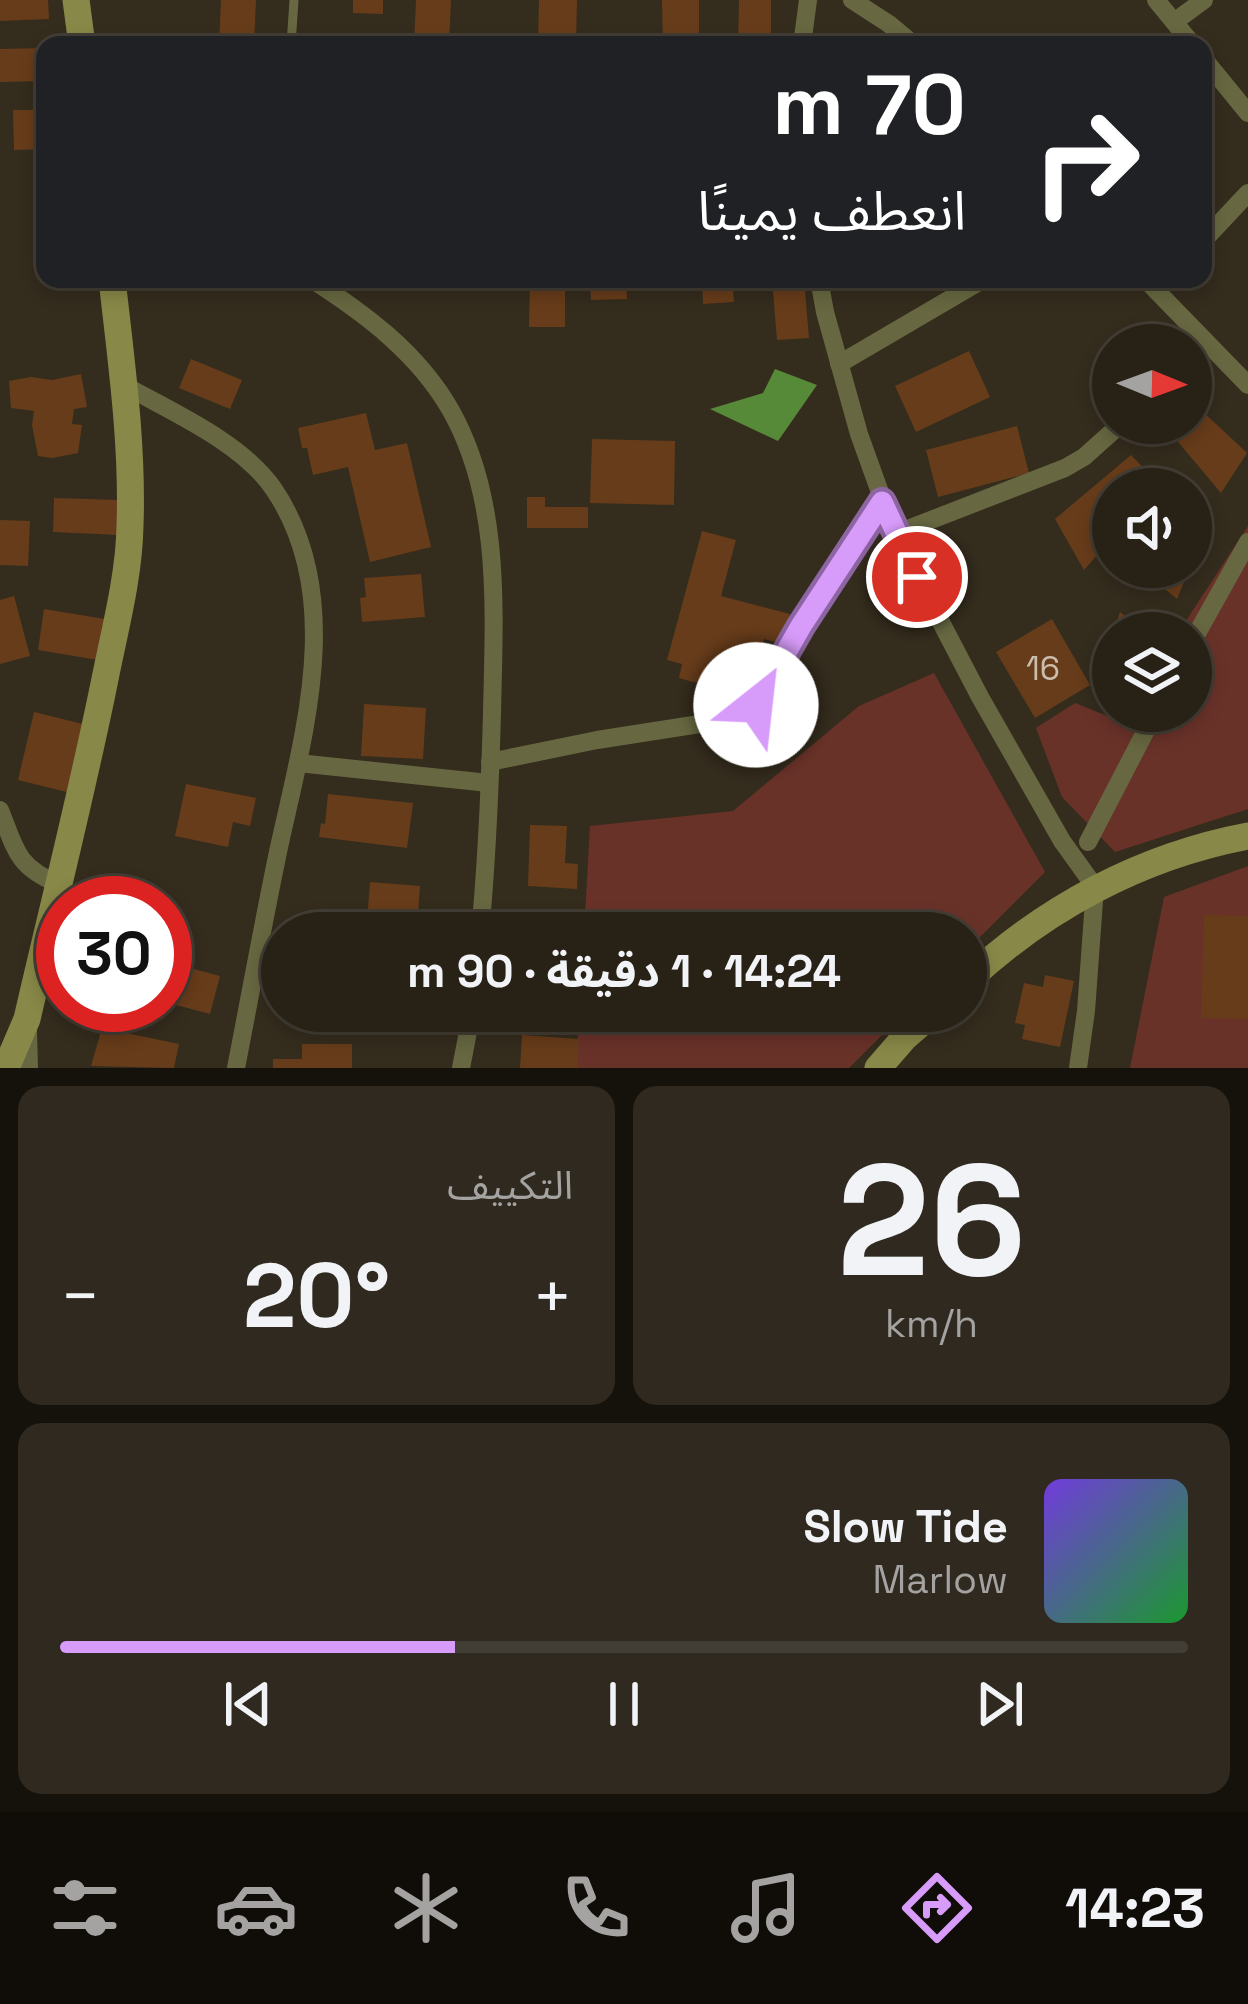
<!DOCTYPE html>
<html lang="ar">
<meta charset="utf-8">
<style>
:root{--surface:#272116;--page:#2f291f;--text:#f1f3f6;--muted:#a4a3a1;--line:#433e35;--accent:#d79bf9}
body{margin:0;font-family:"Space Grotesk","Noto Sans Arabic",sans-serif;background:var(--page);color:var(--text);direction:rtl;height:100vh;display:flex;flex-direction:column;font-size:45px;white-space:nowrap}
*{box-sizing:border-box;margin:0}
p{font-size:39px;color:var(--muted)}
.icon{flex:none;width:66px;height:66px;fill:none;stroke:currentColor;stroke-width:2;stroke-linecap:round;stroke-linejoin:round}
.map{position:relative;height:1068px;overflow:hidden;direction:ltr}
.sheet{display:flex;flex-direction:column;gap:18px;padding:18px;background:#15120c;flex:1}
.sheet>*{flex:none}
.hud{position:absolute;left:36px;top:36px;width:1176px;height:252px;border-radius:24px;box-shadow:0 6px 18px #0003,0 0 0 3px var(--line);direction:rtl;background:#202124;color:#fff;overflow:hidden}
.needle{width:78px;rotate:91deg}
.controls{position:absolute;left:1092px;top:324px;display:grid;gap:24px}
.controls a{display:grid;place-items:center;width:120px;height:120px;border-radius:50%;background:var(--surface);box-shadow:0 6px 18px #0003,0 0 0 3px var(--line);font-size:60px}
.speed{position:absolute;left:36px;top:876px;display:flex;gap:24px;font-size:60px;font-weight:700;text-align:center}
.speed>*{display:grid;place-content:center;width:156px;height:156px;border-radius:50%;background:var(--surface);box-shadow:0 6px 18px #0003,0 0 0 3px var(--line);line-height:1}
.speed .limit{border:18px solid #d22;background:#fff;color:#111}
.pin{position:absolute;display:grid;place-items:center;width:102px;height:102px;color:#fff;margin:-51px;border:6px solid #fff;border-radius:50%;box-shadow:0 3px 12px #0007}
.me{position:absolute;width:132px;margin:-66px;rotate:29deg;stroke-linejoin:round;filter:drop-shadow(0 0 9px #0008)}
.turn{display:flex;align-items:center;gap:42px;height:252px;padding:0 48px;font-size:54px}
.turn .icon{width:156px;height:156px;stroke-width:2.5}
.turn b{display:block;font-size:84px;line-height:102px}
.big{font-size:90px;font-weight:700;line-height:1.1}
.sheet .card{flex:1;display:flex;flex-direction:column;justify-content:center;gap:18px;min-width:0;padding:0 42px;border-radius:24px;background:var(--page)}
.sheet .dial{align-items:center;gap:0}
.dial b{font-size:156px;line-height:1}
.song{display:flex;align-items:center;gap:36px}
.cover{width:144px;height:144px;border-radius:18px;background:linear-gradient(135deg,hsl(260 70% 55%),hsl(130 70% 35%))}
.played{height:12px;border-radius:6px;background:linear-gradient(90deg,var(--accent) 35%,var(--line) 35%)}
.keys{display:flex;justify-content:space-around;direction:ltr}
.heat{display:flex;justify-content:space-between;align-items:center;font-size:66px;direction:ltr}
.sheet .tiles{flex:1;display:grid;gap:18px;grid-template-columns:1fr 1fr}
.card:last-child{grid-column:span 2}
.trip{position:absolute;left:261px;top:912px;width:726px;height:120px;border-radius:60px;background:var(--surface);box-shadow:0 6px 18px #0003,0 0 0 3px var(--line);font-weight:700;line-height:120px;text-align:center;direction:rtl}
.tab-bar{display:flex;height:192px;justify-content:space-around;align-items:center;background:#100d09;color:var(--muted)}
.tab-bar .icon{width:84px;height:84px}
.tab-bar .selected{color:var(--accent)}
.tab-bar b{font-size:54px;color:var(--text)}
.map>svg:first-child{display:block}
.green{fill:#693229}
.water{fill:#578a38}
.building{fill:#673c1a}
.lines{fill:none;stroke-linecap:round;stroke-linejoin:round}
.lane{stroke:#676841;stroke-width:9}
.street{stroke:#676841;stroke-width:18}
.secondary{stroke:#888848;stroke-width:27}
.route-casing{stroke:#8c65a2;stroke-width:30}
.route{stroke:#d79bf9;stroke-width:21}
.labels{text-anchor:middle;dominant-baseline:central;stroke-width:12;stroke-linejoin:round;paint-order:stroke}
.number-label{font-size:33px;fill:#cbbcac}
</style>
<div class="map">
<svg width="1248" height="1068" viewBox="0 0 1248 1068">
<rect width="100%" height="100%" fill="#342c1d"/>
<g class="green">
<polygon points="1248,526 1248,809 1115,852 1062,797 1036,728 1075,703 1120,721 1127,711 1191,711 1191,633 1178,633"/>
<polygon points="934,673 1045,872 966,951 966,933 584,933 590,826 733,811 859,706"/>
<polygon points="1248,866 1248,1068 1130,1068 1164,897"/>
<polygon points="579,1011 906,1011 849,1068 576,1068"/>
</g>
<polygon class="water" points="775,369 817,385 778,441 710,409 763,393"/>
<g class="building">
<polygon points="0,0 48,0 49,19 0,21"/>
<polygon points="221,0 256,0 254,45 219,45"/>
<polygon points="353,0 383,0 383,14 353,13"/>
<polygon points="416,0 451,0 449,45 414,45"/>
<polygon points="539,0 577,0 576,43 538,43"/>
<polygon points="662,0 699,0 699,45 663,45"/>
<polygon points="739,0 771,0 771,45 738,45"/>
<polygon points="45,48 45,81 0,82 0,49"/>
<polygon points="13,110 45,110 45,149 14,150"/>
<polygon points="530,279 565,279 565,327 529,327"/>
<polygon points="590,279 626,279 627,299 591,300"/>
<polygon points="702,279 732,279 734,302 703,304"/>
<polygon points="772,279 804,279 809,338 777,340"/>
<polygon points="969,351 990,397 916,432 895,386"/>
<polygon points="191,359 242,380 230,409 179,388"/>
<polygon points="81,374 87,407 74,409 72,424 82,425 78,453 52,458 38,456 32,425 34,411 11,408 9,381 31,377 52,380"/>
<polygon points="1199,408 1247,453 1221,493 1174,437 1186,423 1191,423 1191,417"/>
<polygon points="366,413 375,450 407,443 431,547 370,562 348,467 313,475 307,448 302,448 298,428"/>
<polygon points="1017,426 1029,473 938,497 926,450"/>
<polygon points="592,439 675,441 674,505 590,503"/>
<polygon points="1131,455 1159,484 1155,489 1113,489 1113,537 1084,570 1055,519"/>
<polygon points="527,497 545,497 545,507 588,507 588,528 527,528"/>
<polygon points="54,498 119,500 118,535 53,532"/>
<polygon points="1191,518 1206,527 1191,564"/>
<polygon points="0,520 30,521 28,566 0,565"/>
<polygon points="702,531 736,540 721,596 790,614 782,644 764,639 752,681 730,675 725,691 679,678 682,664 667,660"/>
<polygon points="1138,567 1190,567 1177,599"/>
<polygon points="421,574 425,617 362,622 360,598 366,597 364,578"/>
<polygon points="14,596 30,656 0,664 0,600"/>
<polygon points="44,609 111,620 104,661 38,650"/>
<polygon points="1120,612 1146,633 1113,633"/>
<polygon points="1052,619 1090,685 1035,718 996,652"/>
<polygon points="1112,635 1113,635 1113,698 1093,694"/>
<polygon points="364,704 426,708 423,759 361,756"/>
<polygon points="34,712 87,725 71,793 18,780"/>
<polygon points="186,784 256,798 250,826 233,822 228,847 175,836"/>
<polygon points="328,794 413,803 407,848 319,837 321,823 325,824"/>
<polygon points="530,825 567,826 565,863 578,864 577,889 528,886"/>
<polygon points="370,882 420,886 417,927 367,922"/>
<polygon points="1204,915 1248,916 1248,1019 1201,1018"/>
<polygon points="538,925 579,927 579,933 538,933"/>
<polygon points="168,962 220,976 210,1014 165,1002"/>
<polygon points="1045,975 1074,981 1060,1047 1022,1039 1025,1025 1015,1023 1024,983 1043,987"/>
<polygon points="102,1028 179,1044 174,1068 91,1066"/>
<polygon points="522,1035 579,1039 577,1068 520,1068"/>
<polygon points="302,1044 352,1044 352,1068 273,1068 273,1059 302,1059"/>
</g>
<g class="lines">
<polyline class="lane" points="291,45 294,0"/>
<g class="street">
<polyline points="852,0 889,24 914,45"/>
<polyline points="1156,0 1193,45"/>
<polyline points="1174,22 1204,0"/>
<polyline points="802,45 808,0"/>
<polyline points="1203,58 1248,113"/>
<polyline points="1203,241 1248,193"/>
<path d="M 311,279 C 364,313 417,352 450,409 C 502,500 494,613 492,713 C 490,787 487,860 480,933"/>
<polyline points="819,279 825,312 859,434 895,534 980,697 1062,841 1095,887 1086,1011 1078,1068"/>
<polyline points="1145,279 1248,385"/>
<polyline points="839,364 984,279"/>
<path d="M 124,385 C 172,412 241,442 273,488 C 347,596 303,736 278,852 C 263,924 250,996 236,1068"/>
<polyline points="895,534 1065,468 1084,457 1122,423"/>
<polyline points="1191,644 1248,542"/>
<polyline points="490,762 597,740 738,718 756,705 801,625 882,502"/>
<polyline points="298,763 489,783"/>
<path d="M 0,810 C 16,850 16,866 58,884"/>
<polyline points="1088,842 1156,711"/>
<polyline points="28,1031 29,1068"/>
<polyline points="461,1068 472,1011"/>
</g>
<g class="secondary">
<polyline points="76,0 82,45"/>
<path d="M 966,982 C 1044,908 1142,856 1248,836"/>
<path d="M 6,1068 L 27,1019 C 53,906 82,793 105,679 C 115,629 129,577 130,526 C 133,444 121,360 112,279"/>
<polyline points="878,1068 905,1037 935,1011"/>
</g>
</g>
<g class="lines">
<g class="route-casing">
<polyline id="route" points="756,705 801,626 882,502 917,577"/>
</g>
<use href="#route" class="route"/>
</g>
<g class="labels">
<g class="number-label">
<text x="1043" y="669">16</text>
</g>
</g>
</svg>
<div class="controls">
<a><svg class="needle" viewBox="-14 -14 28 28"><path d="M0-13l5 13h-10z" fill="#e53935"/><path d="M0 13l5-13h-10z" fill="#a4a3a1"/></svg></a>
<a><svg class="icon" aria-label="sound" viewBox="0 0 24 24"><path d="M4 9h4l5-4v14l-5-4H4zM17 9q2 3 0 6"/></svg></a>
<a><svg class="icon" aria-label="layers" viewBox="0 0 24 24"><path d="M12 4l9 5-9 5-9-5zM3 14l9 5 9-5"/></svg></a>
</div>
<div class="speed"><div class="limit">30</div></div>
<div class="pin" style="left:917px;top:577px;background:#d93025"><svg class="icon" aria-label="arrive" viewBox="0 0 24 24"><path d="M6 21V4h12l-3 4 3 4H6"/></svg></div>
<svg class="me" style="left:756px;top:705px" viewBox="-20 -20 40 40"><circle r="19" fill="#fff"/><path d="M0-13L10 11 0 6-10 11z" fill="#d79bf9"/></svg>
<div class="trip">14:24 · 1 دقيقة · 90 m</div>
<div class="hud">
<div class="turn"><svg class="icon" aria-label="right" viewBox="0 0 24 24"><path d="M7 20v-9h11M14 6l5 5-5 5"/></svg><div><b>70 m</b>انعطف يمينًا</div></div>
</div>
</div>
<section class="sheet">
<div class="tiles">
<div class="card dial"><b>26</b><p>km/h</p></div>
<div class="card"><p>التكييف</p>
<div class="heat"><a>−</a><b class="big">20°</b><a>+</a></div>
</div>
<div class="card">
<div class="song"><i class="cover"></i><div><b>Slow Tide</b><p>Marlow</p></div></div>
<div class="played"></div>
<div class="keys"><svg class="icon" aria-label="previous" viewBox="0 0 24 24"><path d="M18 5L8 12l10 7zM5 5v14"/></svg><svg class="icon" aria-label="pause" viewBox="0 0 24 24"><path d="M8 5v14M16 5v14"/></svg><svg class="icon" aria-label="next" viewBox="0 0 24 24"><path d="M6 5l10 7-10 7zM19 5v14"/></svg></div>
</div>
</div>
</section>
<nav class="tab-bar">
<b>14:23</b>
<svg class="icon selected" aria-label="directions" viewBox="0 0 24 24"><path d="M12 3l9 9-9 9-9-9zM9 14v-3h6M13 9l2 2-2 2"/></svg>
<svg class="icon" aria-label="music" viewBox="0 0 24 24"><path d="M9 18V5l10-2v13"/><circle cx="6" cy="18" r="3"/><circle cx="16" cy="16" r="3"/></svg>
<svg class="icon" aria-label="phone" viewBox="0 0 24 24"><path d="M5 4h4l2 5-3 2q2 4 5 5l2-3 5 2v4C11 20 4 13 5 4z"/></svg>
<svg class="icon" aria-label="climate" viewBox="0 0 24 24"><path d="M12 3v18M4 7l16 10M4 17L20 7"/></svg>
<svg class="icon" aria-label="car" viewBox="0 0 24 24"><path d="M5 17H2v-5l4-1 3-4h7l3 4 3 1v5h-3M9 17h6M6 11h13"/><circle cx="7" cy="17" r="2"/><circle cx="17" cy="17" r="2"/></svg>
<svg class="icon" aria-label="filters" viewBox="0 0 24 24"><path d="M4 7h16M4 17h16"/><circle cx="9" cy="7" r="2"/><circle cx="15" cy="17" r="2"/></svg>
</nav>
